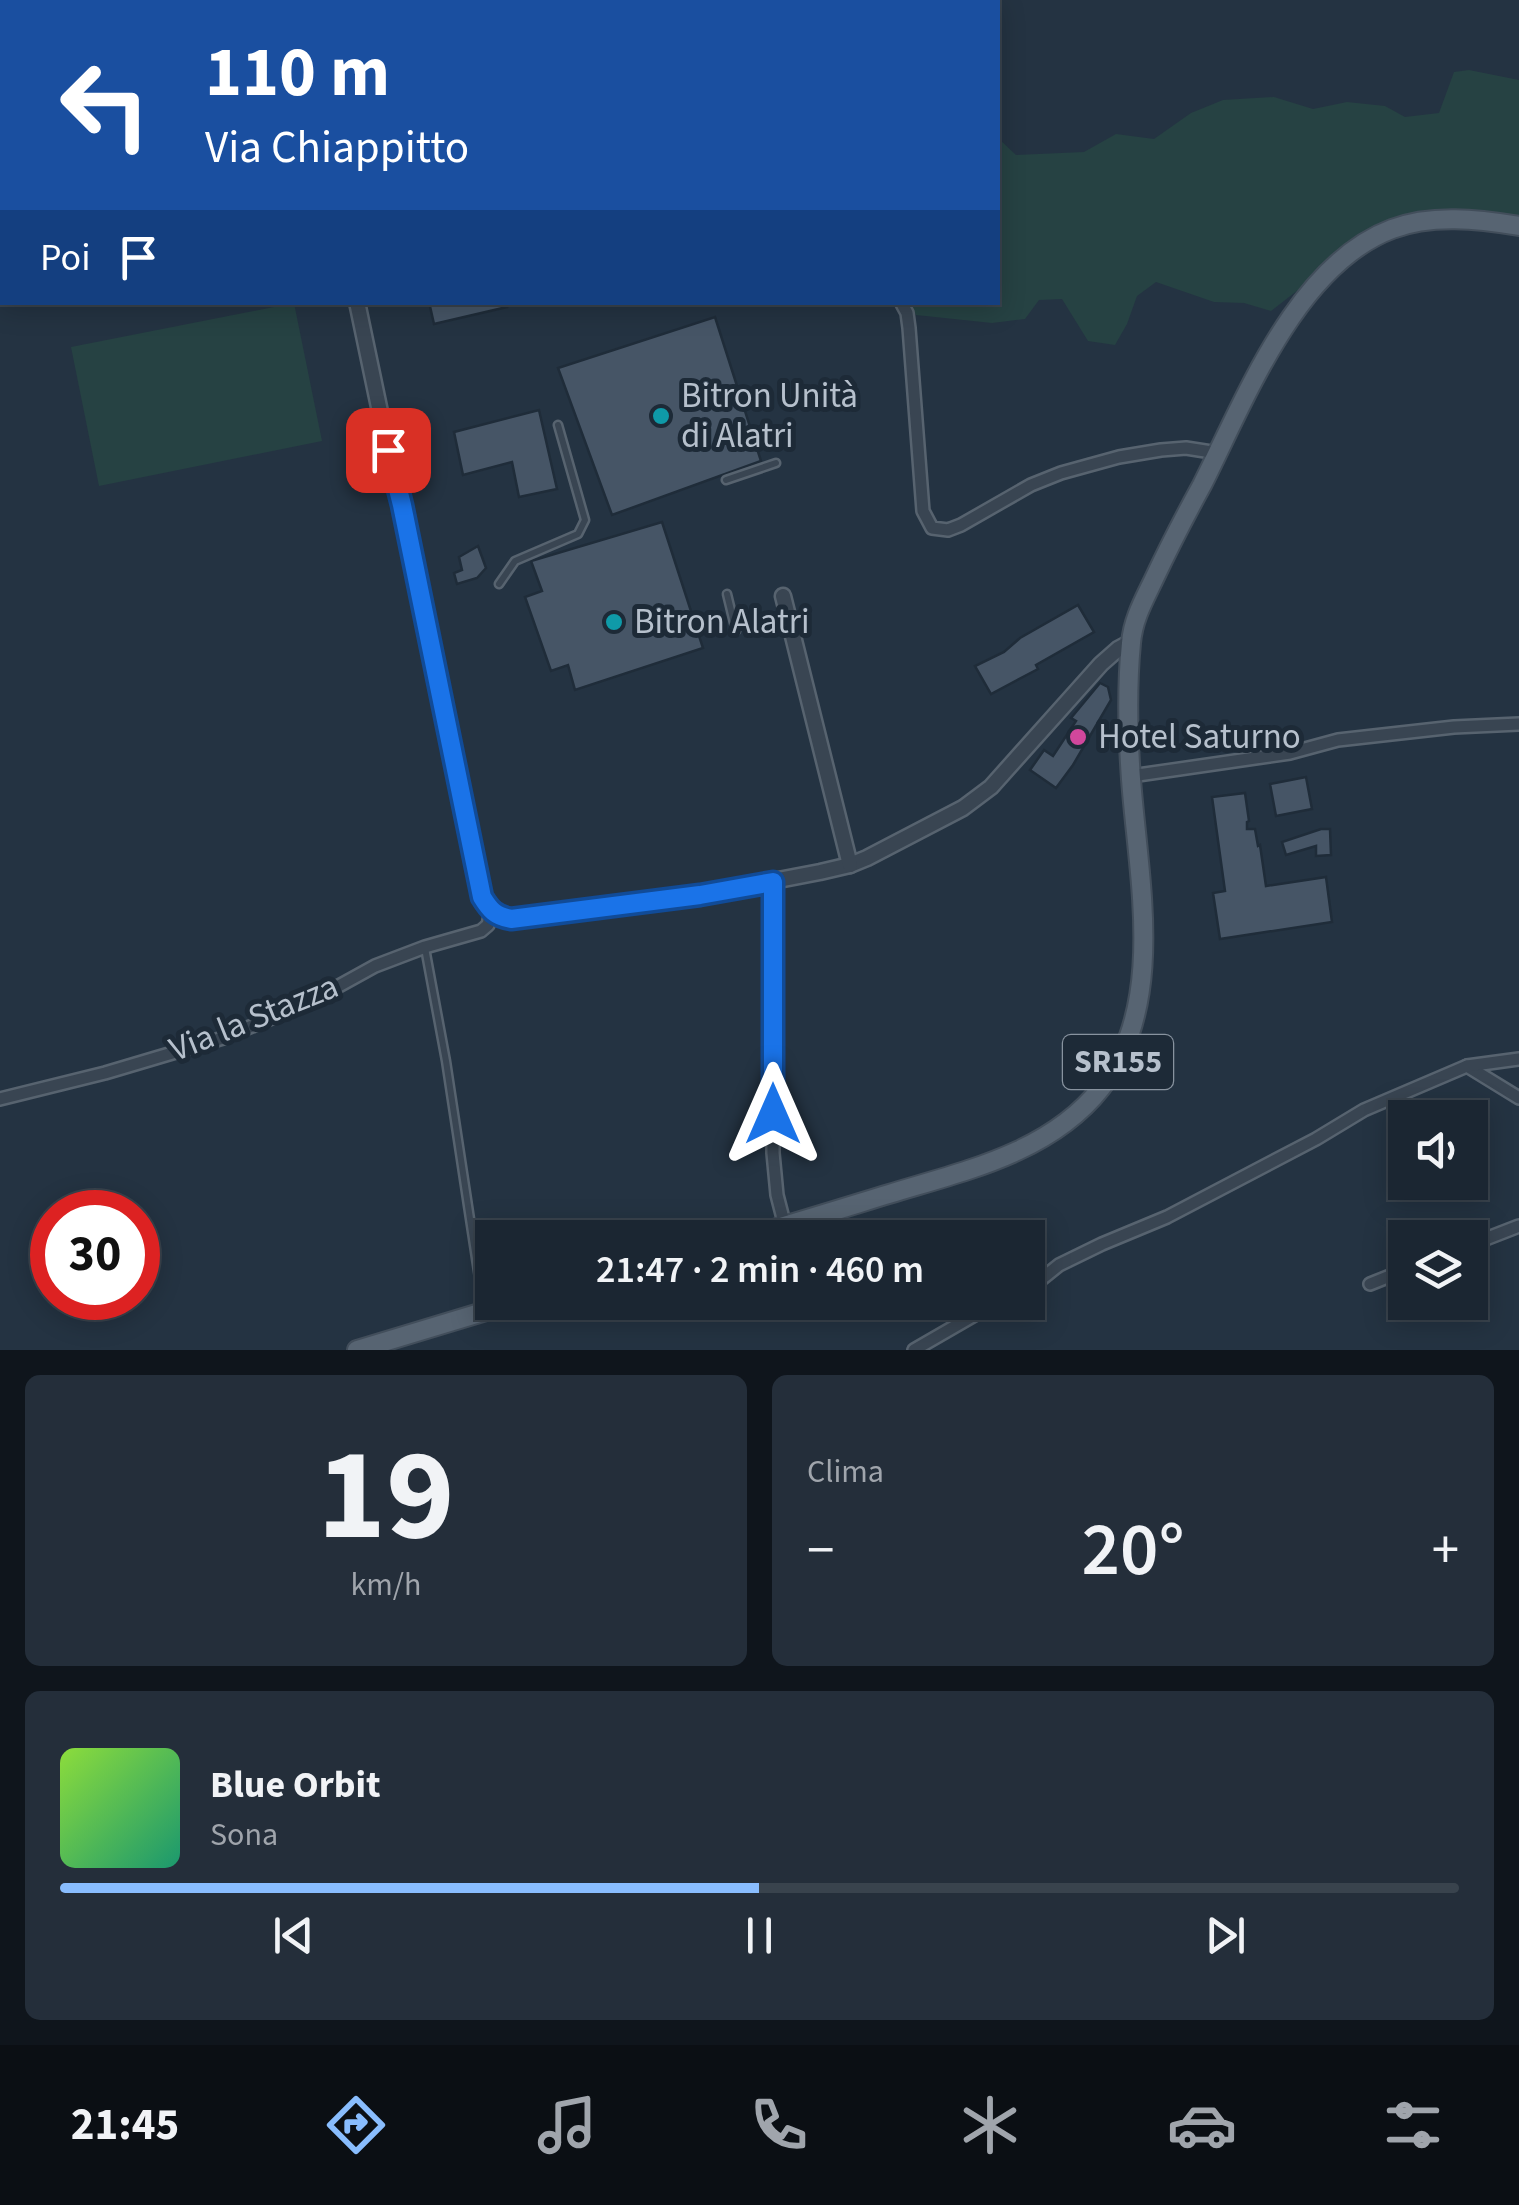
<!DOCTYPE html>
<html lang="it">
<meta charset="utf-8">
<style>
:root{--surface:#1b2632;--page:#242e3a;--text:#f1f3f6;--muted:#a0a5ac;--line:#39434d;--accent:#89bdfe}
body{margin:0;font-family:"Source Sans 3",sans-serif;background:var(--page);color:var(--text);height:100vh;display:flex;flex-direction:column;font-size:38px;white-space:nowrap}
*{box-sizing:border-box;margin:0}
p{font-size:32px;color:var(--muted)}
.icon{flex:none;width:55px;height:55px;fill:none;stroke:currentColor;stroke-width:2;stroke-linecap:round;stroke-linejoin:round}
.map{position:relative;height:1350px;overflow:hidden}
.sheet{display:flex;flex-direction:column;gap:25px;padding:25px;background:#0f151c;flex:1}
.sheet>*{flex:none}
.guide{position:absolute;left:0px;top:0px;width:1000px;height:305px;box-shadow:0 5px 25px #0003,0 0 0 2px var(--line);background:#1a4fa0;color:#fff;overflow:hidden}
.tools{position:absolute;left:1388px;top:1100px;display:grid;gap:20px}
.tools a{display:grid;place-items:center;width:100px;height:100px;border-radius:0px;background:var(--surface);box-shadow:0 5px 25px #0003,0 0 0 2px var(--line);font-size:50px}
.speed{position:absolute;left:30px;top:1190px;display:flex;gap:20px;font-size:50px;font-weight:700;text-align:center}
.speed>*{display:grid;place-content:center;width:130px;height:130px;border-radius:50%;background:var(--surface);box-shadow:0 5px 25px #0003,0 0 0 2px var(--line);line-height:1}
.speed .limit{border:15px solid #d22;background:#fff;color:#111}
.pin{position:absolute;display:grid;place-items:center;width:85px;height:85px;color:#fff;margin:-42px;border-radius:20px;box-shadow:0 5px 15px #0006}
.me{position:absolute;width:110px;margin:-55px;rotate:0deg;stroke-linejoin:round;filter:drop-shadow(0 0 8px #0008)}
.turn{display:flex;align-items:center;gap:35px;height:210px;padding:0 40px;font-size:45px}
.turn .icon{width:130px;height:130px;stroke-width:2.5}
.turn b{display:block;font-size:70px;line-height:85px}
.then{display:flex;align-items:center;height:95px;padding:0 40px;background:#0003;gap:20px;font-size:38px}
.big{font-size:75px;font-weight:600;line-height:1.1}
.sheet .card{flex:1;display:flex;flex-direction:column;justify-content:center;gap:15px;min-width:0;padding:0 35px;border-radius:15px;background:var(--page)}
.sheet .dial{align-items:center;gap:0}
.dial b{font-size:130px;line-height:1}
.song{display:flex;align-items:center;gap:30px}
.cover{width:120px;height:120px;border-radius:15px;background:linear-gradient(135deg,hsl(90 70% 55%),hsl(160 70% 35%))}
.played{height:10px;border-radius:5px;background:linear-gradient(90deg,var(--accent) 50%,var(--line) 50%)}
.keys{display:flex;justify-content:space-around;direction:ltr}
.heat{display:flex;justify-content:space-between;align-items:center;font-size:55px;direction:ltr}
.sheet .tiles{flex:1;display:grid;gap:25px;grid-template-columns:1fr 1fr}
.card:last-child{grid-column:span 2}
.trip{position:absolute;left:475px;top:1220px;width:570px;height:100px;border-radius:0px;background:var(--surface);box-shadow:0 5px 25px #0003,0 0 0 2px var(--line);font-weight:600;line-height:100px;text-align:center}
.tab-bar{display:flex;height:160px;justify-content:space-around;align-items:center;background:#0b0f14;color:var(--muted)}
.tab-bar .icon{width:70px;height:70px}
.tab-bar .current{color:var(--accent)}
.tab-bar b{font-size:45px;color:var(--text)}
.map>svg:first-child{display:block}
.green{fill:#264243}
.building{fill:#465566;stroke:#1f2c39;stroke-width:2.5}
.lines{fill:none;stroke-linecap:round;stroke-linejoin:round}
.service-casing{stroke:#57636f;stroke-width:11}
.minor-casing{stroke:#57636f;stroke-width:16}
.tertiary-casing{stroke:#57636f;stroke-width:19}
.primary-casing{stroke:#424e5b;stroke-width:22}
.service{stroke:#394552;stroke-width:6}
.minor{stroke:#394552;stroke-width:11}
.tertiary{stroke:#394552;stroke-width:14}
.primary{stroke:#576472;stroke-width:18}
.route-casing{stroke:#114b97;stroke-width:25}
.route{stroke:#1a73e8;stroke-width:18}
.culture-dot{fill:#0f9aa8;stroke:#1d2a37;stroke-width:4}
.hotel-dot{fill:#d1479c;stroke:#1d2a37;stroke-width:4}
.labels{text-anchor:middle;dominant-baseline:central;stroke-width:10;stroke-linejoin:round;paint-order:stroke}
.shield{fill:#1d2a37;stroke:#88939f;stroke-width:2.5}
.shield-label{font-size:32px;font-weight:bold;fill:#b6c0cc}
.poi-label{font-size:35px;fill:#b6c0cc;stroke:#1d2a37;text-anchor:start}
.street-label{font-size:35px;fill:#b6c0cc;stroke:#1d2a37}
</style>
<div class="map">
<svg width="1519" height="1350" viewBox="0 0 1519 1350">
<rect width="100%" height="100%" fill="#243342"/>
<g class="green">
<polygon points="1469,70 1519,80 1519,216 1471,211 1423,214 1381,227 1336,252 1307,283 1271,311 1244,303 1214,302 1156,282 1137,296 1127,324 1115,345 1088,341 1062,299 1039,300 1025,319 992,323 916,315 910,303 998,302 998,138 1016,155 1084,152 1116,134 1154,139 1191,113 1223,100 1274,97 1313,109 1347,102 1385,106 1405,117 1439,113 1454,72"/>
<polygon points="294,303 322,441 99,486 71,347"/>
</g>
<g class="building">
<polygon points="429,302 506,302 507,307 434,324"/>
<polygon points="715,317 761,461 612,515 558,368"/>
<polygon points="539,410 557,489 519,497 512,462 463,475 454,432"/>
<polygon points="662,522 703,648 575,690 568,665 551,671 525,597 542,591 531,561"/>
<polygon points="478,546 486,568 477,578 457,584 454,573 462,570 459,557"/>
<polygon points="1078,605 1094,632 1036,665 1038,669 991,694 975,666 1004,652 1020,638"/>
<polygon points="1100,683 1108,687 1111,700 1073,765 1056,788 1030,770 1044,750 1053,756 1076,721 1071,718"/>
<polygon points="1306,777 1312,809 1276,816 1270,784"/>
<polygon points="1245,793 1249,821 1247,822 1247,829 1255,829 1258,846 1260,845 1266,886 1326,877 1332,922 1220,939 1213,893 1225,891 1212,797"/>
<polygon points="1321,829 1330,829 1331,855 1316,856 1316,846 1286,855 1282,842"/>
</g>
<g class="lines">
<g class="service-casing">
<g id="service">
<polyline points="726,480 776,463"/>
<polyline points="499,584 515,561 578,534 585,520 558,425"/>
<polyline points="727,594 736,631"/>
<polyline points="425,948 446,1061 484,1311"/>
</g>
</g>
<g class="minor-casing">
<g id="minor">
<polyline points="796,0 797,2"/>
<polyline points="900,2 903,0"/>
<polyline points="0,23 2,26"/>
<polyline points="901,302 907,313 909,328 923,511 932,528 948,530 961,525 1031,485 1061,473 1119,457 1161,450 1186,448 1218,453"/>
<polyline points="1131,776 1290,753 1338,740 1454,727 1519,724"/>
<polyline points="773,882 773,1153 777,1195 785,1226"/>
<polyline points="1467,1066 1519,1098"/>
<polyline points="0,1099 105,1073 223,1038 308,1003 375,966 425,947 481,931 488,925 491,911"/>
<polyline points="1470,1245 1519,1226"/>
<polyline points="1370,1284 1405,1270"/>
<polyline points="1028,1290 1059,1265 1102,1244 1167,1217 1316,1139 1364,1110 1467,1066 1519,1059"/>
<polyline points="914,1350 997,1302"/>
</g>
</g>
<g class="tertiary-casing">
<g id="tertiary">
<polyline points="154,2 156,0"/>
<polyline points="350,2 351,0"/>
<polyline points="0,161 2,159"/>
<path d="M 357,302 L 388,450 L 402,505 L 482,897 C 490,910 496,916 511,919 L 700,895 L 820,872 L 850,865 L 867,858 L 963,808 L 991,787 L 1101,664 L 1118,649 L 1131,642"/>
<polyline points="783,596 850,865"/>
</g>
</g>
<g class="primary-casing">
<g id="primary">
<path d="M 743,1238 C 792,1224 840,1209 889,1194 C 964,1171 1050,1153 1101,1088 C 1167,1004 1138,877 1131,779 C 1128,737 1127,685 1131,643 C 1133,619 1144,600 1154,579 C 1169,547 1185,516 1202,485 C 1245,400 1296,265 1392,229 C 1431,214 1478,219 1519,226"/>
<polyline points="357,1350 516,1302"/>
</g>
</g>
<use href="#service" class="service"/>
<use href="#minor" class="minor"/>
<use href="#tertiary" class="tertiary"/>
<use href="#primary" class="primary"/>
</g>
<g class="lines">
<g class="route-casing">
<path id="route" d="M 388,450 L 402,505 L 482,897 C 490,910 495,916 511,919 L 700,895 L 773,882 L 773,1114"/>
</g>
<use href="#route" class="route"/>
</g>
<g class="culture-dot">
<circle cx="661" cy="416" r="10"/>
<circle cx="614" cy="622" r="10"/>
</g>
<circle class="hotel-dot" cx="1078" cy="737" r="10"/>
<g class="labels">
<rect class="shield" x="1063" y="1035" width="110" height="54" rx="8"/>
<g class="shield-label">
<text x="1118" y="1062">SR155</text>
</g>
<g class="poi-label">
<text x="681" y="396">Bitron Unità<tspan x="681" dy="40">di Alatri</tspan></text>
<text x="634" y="622">Bitron Alatri</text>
<text x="1098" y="737">Hotel Saturno</text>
</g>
<g class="street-label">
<text transform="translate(254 1018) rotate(-22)">Via la Stazza</text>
</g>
</g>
</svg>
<div class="tools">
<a><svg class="icon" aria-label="sound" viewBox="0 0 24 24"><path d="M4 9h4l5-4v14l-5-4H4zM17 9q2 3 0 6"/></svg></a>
<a><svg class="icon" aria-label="layers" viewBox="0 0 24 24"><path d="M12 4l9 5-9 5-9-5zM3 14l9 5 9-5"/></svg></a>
</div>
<div class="speed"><div class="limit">30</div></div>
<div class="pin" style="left:388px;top:450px;background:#d93025"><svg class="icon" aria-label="arrive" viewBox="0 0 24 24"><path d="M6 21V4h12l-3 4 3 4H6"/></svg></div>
<svg class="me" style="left:773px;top:1114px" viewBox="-20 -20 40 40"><path d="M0-17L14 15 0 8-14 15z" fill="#1a73e8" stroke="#fff" stroke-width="4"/></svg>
<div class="trip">21:47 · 2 min · 460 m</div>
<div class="guide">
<div class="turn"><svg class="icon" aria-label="left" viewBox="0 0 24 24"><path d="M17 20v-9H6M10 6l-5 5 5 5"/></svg><div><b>110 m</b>Via Chiappitto</div></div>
<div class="then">Poi<svg class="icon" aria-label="arrive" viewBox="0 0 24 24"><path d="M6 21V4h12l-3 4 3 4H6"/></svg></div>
</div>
</div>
<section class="sheet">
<div class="tiles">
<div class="card dial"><b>19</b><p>km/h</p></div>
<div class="card"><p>Clima</p>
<div class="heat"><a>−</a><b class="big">20°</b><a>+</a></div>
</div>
<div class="card">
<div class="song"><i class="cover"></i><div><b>Blue Orbit</b><p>Sona</p></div></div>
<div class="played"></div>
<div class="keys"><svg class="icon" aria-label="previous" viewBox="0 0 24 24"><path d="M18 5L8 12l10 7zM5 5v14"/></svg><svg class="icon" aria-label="pause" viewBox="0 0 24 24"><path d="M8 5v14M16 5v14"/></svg><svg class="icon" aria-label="next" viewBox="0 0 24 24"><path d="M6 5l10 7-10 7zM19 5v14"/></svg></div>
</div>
</div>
</section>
<nav class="tab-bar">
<b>21:45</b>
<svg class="icon current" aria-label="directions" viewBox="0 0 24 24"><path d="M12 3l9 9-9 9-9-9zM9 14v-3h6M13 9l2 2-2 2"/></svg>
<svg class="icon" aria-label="music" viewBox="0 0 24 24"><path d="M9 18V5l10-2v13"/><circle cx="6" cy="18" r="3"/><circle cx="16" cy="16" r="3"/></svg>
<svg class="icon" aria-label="phone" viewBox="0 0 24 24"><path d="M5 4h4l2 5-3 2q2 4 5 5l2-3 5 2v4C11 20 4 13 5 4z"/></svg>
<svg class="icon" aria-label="climate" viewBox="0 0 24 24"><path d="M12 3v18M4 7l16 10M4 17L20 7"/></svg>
<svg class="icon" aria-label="car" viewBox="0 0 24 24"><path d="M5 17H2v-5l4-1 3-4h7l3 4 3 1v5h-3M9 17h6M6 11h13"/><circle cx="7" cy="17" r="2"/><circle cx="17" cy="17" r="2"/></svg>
<svg class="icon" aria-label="filters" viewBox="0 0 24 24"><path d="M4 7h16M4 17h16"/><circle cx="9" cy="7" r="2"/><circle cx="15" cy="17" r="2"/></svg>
</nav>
